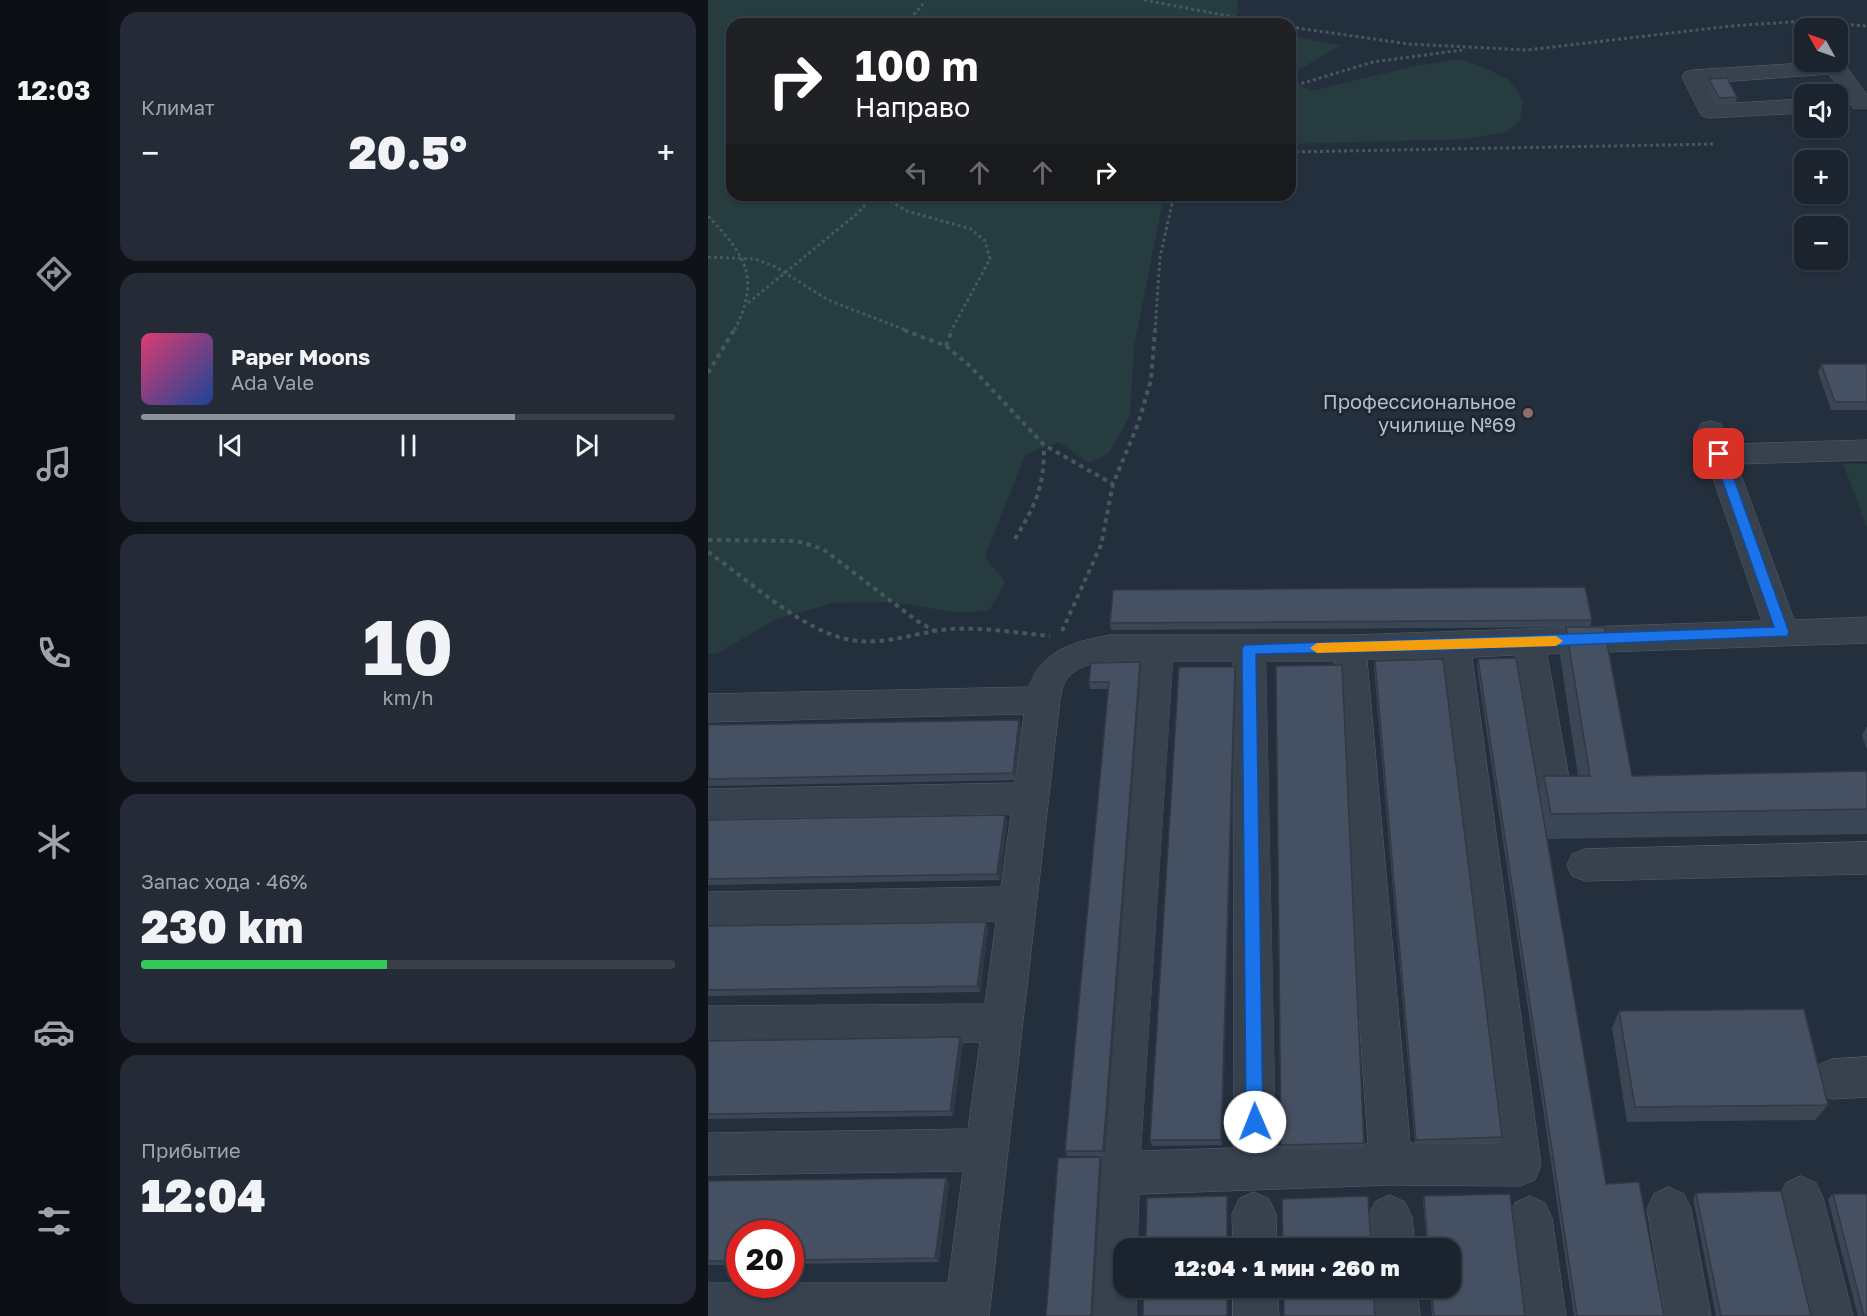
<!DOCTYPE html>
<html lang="ru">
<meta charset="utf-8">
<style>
:root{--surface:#1b232e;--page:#242b36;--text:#f1f3f6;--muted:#a0a4aa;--line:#39404a;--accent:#8c9099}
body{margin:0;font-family:"Golos Text",sans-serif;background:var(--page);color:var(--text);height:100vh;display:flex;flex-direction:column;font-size:22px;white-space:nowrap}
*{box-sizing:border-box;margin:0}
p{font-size:20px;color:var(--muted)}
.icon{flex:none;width:33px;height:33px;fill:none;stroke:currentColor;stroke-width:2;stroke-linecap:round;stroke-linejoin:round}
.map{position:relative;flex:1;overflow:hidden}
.drawer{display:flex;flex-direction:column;gap:12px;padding:12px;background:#0f1319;width:600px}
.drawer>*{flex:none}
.banner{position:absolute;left:18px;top:18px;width:570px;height:183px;border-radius:18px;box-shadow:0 2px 4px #0004,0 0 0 2px var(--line);background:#202124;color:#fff;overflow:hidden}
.needle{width:39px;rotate:310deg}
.buttons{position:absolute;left:1086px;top:18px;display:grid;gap:12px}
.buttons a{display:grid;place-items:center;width:54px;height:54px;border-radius:12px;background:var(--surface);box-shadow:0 2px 4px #0004,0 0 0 2px var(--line);font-size:30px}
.speed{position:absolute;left:18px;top:1220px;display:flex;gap:12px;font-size:30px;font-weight:700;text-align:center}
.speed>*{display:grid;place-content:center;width:78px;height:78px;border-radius:50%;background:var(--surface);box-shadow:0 2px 4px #0004,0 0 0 2px var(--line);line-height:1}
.speed .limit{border:9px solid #d22;background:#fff;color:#111}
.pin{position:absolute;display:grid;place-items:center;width:51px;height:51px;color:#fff;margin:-26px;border-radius:12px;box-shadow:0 3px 9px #0006}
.me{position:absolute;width:66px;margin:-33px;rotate:359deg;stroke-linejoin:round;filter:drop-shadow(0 0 4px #0008)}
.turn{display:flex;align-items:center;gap:21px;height:126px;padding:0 30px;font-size:27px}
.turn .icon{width:78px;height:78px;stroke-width:2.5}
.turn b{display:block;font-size:42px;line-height:51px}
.lanes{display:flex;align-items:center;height:57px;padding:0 30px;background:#0003;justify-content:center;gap:30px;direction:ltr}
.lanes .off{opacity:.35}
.big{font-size:45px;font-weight:800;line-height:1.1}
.drawer .card{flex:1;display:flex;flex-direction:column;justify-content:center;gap:9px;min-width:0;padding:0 21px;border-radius:18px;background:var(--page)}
.drawer .dial{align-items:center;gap:0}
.dial b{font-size:78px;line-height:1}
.song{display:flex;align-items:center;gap:18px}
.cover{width:72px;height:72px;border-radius:9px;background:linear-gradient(135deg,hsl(340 70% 55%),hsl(220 70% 35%))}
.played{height:6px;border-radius:3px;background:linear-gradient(90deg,var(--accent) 70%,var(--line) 70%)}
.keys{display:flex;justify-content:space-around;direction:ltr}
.heat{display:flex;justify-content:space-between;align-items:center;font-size:33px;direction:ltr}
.charge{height:9px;border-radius:4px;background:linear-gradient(90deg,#34c759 46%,var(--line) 0)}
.trip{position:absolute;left:405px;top:1238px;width:348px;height:60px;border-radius:18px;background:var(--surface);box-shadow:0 2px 4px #0004,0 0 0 2px var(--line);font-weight:800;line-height:60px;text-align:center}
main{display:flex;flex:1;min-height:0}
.tab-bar{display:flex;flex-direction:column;width:108px;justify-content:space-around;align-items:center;background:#0b0e12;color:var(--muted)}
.tab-bar .icon{width:42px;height:42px}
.tab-bar .selected{color:var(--accent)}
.tab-bar b{font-size:27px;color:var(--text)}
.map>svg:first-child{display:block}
.green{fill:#263c3f}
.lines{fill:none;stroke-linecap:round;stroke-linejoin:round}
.minor-casing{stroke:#565f6c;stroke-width:1}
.path-far1{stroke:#44595c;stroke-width:3;stroke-dasharray:3 3;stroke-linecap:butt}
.path{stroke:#44595c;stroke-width:4;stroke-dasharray:4.5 4.5;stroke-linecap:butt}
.minor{fill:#38414e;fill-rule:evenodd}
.wall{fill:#3b4654}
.shaded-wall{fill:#303945}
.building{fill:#455162;stroke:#303945;stroke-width:1.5}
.route{fill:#1a73e8;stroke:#114b97;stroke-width:1.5}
.slow{fill:#f59e0b}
.education-dot{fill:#8d6e63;stroke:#1d2633;stroke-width:2}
.labels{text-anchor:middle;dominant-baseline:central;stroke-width:6;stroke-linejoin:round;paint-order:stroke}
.poi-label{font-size:20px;fill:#b4bcc9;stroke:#1d2633;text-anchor:end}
</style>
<main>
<nav class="tab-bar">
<b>12:03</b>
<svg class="icon selected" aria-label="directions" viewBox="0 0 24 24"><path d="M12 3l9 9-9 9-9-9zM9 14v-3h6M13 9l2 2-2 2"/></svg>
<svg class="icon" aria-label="music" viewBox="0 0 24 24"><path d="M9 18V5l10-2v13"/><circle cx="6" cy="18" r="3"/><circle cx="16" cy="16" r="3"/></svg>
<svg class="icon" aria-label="phone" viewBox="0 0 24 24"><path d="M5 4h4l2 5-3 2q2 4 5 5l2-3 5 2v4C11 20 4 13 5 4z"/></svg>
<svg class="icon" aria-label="climate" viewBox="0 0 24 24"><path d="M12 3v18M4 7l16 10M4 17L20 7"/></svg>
<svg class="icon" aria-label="car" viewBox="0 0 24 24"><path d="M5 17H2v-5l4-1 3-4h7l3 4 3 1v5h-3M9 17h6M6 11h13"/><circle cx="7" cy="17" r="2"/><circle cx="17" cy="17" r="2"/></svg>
<svg class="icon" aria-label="filters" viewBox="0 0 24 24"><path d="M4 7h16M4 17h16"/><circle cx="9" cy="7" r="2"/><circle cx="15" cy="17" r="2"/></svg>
</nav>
<section class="drawer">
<div class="card"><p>Климат</p>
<div class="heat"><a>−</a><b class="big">20.5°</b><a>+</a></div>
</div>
<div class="card">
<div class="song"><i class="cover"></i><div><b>Paper Moons</b><p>Ada Vale</p></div></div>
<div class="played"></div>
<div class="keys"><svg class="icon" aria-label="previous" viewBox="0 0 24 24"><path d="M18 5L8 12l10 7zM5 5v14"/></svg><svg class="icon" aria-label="pause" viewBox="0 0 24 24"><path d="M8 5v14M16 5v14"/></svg><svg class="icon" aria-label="next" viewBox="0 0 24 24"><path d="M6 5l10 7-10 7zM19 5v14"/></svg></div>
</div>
<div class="card dial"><b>10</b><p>km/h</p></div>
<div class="card"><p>Запас хода · 46%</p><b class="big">230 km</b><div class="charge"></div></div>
<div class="card"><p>Прибытие</p><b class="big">12:04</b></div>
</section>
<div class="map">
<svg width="1159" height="1316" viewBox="0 0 1159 1316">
<rect width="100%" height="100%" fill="#242f3e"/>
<g class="green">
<polygon points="0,0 530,0 529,24 24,24 24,195 456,195 426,347 422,416 400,454 380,463 351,442 318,454 277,557 297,582 282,610 251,613 185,602 125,603 66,620 12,652 0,655"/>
<polygon points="582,36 633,45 582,75"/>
<polygon points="751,59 775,67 801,80 815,100 812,121 798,132 759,139 582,144 582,80 603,91 707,66"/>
<polygon points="1135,464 1159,464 1159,528"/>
</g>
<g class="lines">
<g class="minor-casing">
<g id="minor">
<polygon points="1130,61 1135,62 1159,95 1159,108 1145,108 1121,74 999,83 1010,104 1096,99 1096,113 1002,118 994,116 991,111 974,77 977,72 985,70"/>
<path d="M 1003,421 L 1013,424 L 1022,444 L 1159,440 L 1159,460 L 1029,464 L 1086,620 L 1159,617 L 1159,643 L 839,654 L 863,789 L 858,800 L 845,804 L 832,800 L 827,789 L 807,655 L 764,657 L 833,1165 L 827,1180 L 812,1186 L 683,1185 L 431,1194 L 429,1248 L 416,1248 L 416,1287 L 428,1287 L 428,1316 L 382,1316 L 389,1173 L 432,661 C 408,661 371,658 357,682 C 354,687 353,694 352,700 L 281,1316 L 0,1316 L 0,1283 L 240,1283 L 255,1171 L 0,1175 L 0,1133 L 260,1129 L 272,1042 L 0,1044 L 0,1006 L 277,1004 L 288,921 L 0,926 L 0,892 L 293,887 L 303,814 L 0,819 L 0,789 L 307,783 L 316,714 L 0,722 L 0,694 L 321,687 C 333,650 368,641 402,635 L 641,635 L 1054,621 L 989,431 L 993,424 ZM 731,658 L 788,1144 L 702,1143 L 659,660 ZM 465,661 L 525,661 L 526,1148 L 433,1151 ZM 558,661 L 626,661 L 660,1144 L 568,1147 Z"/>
<polygon points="1159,842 1159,874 877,881 864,876 859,865 864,854 877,849"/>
<polygon points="1159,1057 1159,1097 1124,1099 1110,1093 1104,1079 1110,1065 1124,1059"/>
<polygon points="1093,1176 1108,1183 1115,1198 1145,1316 1099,1316 1071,1198 1078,1183"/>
<polygon points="961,1187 976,1194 983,1209 1003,1316 957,1316 939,1209 946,1194"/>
<polygon points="546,1192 561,1199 568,1214 569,1248 525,1248 524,1214 531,1199"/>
<polygon points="682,1195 697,1202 704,1217 707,1248 663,1248 660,1217 667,1202"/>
<polygon points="822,1196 837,1203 844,1218 858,1316 812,1316 800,1218 807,1203"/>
<polygon points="525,1287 569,1287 571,1316 525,1316"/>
<polygon points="665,1287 709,1287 712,1316 666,1316"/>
</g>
</g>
<g class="path-far1">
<polyline points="436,0 563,24"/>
<polyline points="198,24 215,4"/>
<polyline points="582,27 701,44 819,50 1023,26 1097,21 1159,26"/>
<polyline points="582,87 665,62 754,50"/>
<polyline points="582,152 1007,144"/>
<polyline points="172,195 199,211 263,229 277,241 282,259 243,331"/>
<path d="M 0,216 C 38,256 53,278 26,331"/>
<polyline points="0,257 47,259 68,267 120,300 200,331"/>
<polyline points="40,303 151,212 165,195"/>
<polyline points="447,331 452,257 466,195"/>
</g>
<g class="path">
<polyline points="196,330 238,346 262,366 336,445 405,484"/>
<polyline points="238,346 244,330"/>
<polyline points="0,373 26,330"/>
<path d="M 307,539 C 328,503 336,489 336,446"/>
<polyline points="0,540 89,541 115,549 209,621 229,632"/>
<path d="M 0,552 C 41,580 93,631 143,640 C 176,646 209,632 242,629 C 275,627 309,633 342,636"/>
<polyline points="354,631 393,545 405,484 430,424 443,380 447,330"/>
</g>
<use href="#minor" class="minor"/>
</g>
<g class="wall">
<polygon points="1001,79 1029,97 1027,104 1009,105 1000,87"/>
<polygon points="1113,364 1159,364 1159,410 1123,410 1110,372"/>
<polygon points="884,620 882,627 924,776 1159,771 1159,834 839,839 898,1184 956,1316 866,1316 769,667 770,659 831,794 836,776 870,776 852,655 858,627 881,627 403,630 402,623"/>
<polygon points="667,661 794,1137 792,1143 707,1145 666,668"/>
<polygon points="568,666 656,1143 655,1149 573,1150"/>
<polygon points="527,667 514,1145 444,1146 442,1140"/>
<polygon points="433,669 397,1156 359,1156 357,1151 400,689 382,689 381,682"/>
<polygon points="0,725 313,727 307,780 0,786"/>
<polygon points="1159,726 1159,750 1154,735"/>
<polygon points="0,820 299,822 292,880 0,885"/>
<polygon points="278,922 280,929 272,992 0,996 0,926"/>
<polygon points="911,1011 1120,1105 1107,1120 919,1122 904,1028"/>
<polygon points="0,1041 255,1043 245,1116 0,1119"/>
<polygon points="238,1178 241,1183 231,1262 82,1264 82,1233 32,1233 32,1265 0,1265 0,1181"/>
<polygon points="988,1193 1103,1316 1008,1316 985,1198"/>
<polygon points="1125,1194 1159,1316 1150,1316 1120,1199"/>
<polygon points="716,1196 817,1316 724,1316 722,1287 742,1287 742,1248 719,1248 715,1201"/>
</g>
<g class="shaded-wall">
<polygon points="432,662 433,669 397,1156 395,1151"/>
<polygon points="527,667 528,674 514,1145 513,1140"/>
<polygon points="311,720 313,727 307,780 305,773"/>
<polygon points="297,815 299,822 292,880 289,874"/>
<polygon points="278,922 280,929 272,992 269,986"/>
<polygon points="252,1037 255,1043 245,1116 242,1111"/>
<polygon points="392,1157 394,1162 385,1316 383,1316"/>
<polygon points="238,1178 241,1183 231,1262 227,1258"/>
</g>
<g class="building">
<polygon points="1120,27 1121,28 1100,28"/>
<polygon points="1019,78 1029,97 1011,98 1001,79"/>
<polygon points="1113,364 1159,364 1159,402 1127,402"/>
<polygon points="877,587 884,620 402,623 405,590"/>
<polygon points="858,627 896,627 924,776 1159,771 1159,809 843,814 836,776 882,776"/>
<polygon points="808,658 898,1184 931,1182 956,1316 869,1316 770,659"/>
<polygon points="735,659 794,1137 708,1140 667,661"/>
<polygon points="432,662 395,1151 357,1151 401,682 381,682 383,663"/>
<polygon points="634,665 656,1143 573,1145 568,666"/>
<polygon points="471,667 527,667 513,1140 442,1140"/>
<polygon points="311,720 305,773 0,779 0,725"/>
<polygon points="297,815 289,874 0,879 0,820"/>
<polygon points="278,922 269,986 0,990 0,926"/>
<polygon points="1096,1009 1120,1105 927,1107 911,1011"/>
<polygon points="252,1037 242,1111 0,1114 0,1041"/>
<polygon points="392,1157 383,1316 338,1316 350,1158"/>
<polygon points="238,1178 227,1258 82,1260 82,1233 32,1233 32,1261 0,1261 0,1181"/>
<polygon points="1073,1191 1103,1316 1013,1316 988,1193"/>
<polygon points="802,1194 817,1316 726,1316 723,1287 742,1287 742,1248 720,1248 716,1196"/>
<polygon points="1125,1194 1159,1194 1159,1316 1156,1316"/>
<polygon points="519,1196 519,1248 438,1248 439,1198"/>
<polygon points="660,1196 663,1248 575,1248 574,1199"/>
<polygon points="436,1287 519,1287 519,1316 435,1316"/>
<polygon points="576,1287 665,1287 667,1316 576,1316"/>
</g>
<polygon class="route" points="1011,450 1017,454 1081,632 1079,636 746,650 548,654 555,1122 553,1128 547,1131 541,1128 538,1122 534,649 536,645 1066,627 1005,454"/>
<polygon class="slow" points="848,636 855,641 848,646 609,653 602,648 609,643"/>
<circle class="education-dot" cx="820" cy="413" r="6"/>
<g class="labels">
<g class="poi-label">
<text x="808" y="401">Профессиональное<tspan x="808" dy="23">училище №69</tspan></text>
</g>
</g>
</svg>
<div class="buttons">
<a><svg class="needle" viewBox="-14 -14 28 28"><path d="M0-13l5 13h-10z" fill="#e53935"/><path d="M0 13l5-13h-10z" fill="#a0a4aa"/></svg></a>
<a><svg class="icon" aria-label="sound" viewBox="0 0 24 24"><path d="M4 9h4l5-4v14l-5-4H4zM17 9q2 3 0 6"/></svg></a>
<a>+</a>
<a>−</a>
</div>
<div class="speed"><div class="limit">20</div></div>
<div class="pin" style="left:1011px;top:454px;background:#d93025"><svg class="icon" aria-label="arrive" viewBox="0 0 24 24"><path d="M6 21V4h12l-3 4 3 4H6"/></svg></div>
<svg class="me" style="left:547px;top:1122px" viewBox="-20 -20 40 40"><circle r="19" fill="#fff"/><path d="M0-13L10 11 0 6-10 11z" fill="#1a73e8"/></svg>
<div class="trip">12:04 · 1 мин · 260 m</div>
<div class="banner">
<div class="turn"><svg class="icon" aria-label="right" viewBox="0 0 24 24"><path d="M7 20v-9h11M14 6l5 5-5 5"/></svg><div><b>100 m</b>Направо</div></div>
<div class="lanes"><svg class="icon off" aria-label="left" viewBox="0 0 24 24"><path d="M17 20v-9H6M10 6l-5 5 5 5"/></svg><svg class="icon off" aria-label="ahead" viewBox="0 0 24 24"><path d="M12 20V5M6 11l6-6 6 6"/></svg><svg class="icon off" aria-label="ahead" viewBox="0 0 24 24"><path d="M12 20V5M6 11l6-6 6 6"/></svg><svg class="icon" aria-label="right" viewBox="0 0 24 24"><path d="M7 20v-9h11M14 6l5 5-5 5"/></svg></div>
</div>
</div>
</main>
